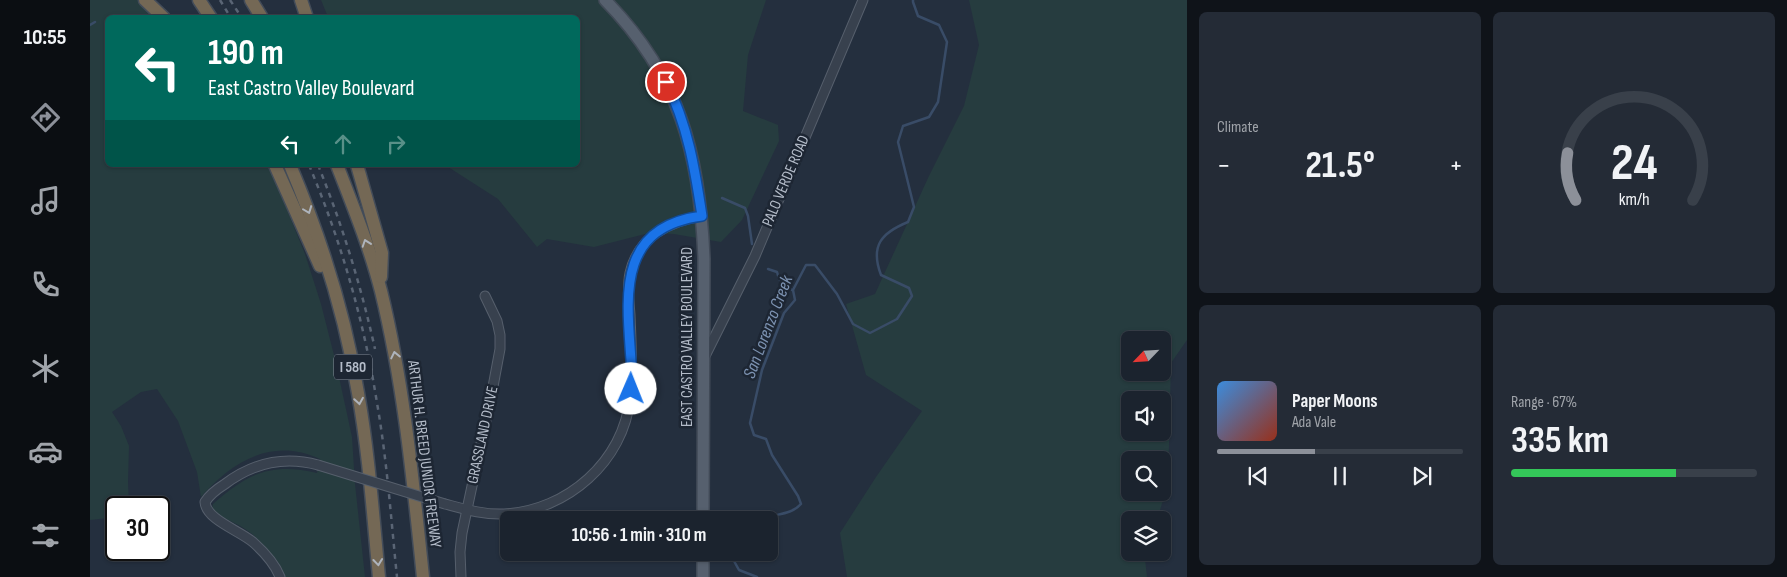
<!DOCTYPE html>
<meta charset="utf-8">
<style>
:root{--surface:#1b232e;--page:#242b36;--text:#f1f3f6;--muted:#a0a4aa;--line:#39404a;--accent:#8c9099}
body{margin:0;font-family:"Sofia Sans Condensed",sans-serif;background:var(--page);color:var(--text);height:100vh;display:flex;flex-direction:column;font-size:19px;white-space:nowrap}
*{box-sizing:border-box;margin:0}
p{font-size:16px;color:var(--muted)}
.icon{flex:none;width:28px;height:28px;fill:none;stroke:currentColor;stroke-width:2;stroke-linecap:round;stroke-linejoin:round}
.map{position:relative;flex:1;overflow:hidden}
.details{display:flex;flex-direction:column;gap:12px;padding:12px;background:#0f1319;width:600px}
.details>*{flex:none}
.guide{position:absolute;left:15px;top:15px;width:475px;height:152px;border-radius:8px;box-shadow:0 1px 4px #0004,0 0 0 1px var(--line);background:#00695c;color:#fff;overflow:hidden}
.needle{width:32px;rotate:245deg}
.tools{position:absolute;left:1031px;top:331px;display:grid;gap:10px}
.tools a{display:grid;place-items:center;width:50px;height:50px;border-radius:8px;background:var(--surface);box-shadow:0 1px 4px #0004,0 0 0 1px var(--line);font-size:25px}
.speed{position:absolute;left:15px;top:496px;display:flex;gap:10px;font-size:25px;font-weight:700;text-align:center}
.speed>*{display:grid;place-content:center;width:65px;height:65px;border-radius:50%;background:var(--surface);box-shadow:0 1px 4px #0004,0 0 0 1px var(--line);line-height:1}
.speed .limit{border:2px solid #111;border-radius:8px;background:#fff;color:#111}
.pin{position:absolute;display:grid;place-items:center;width:42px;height:42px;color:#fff;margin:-21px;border:2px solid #fff;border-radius:50%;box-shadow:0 1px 5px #0007}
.me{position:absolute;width:55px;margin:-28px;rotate:1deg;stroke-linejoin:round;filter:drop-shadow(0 0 4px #0008)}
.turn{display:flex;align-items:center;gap:18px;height:105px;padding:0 20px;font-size:22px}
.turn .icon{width:65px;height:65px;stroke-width:2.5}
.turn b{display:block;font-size:35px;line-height:42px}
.lanes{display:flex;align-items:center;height:48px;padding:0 20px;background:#0003;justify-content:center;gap:25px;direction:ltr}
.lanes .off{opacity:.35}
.big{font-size:38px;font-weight:700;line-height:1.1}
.details .card{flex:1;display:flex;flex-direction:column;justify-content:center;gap:8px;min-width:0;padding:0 18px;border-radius:8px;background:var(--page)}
.details .dial{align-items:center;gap:0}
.dial svg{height:130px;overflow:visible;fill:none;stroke:var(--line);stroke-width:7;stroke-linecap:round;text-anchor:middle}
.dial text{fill:var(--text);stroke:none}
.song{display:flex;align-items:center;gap:15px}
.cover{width:60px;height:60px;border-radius:8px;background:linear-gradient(135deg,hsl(210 70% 55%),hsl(10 70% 35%))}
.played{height:5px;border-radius:2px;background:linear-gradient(90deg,var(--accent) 40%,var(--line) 40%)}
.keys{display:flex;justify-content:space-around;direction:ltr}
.heat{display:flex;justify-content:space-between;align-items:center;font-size:28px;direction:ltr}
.charge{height:8px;border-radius:4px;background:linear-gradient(90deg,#34c759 67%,var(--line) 0)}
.details .tiles{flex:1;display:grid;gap:12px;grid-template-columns:repeat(2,1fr)}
.trip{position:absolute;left:410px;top:511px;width:278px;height:50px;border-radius:8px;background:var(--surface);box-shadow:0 1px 4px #0004,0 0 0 1px var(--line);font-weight:700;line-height:50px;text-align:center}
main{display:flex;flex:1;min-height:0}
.menu{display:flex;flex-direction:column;width:90px;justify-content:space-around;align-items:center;background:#0b0e12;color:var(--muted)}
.menu .icon{width:35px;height:35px}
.menu .selected{color:var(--accent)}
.menu b{font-size:22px;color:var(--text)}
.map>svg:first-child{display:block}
.green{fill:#263c3f;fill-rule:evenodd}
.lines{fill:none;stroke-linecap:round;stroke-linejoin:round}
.stream{stroke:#394c67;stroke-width:2.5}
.minor-casing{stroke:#565f6c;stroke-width:11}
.major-casing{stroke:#414a57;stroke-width:14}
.highway-casing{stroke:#434c59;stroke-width:15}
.minor{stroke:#38414e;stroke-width:9}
.major{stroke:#56606e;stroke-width:11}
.highway{stroke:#746855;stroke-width:12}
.rail{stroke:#5a6575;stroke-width:2.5;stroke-dasharray:5 5;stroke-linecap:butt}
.minor-bridge-casing{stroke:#565f6c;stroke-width:11;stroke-linecap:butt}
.minor-bridge{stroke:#38414e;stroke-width:9}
.oneway{stroke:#aeb4bd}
.route-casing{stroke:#114b97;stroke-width:12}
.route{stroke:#1a73e8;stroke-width:9}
.labels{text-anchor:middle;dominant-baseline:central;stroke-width:5;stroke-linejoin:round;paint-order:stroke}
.shield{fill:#1d2633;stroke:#878f9c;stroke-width:1}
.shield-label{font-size:15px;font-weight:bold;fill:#b4bcc9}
.street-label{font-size:16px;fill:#b4bcc9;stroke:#1d2633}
.water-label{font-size:18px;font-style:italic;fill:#7c92b1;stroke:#1d2633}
</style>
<main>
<nav class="menu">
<b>10:55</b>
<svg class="icon selected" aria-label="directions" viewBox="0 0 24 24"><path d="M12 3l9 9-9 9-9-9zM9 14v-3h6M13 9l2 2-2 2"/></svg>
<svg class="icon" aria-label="music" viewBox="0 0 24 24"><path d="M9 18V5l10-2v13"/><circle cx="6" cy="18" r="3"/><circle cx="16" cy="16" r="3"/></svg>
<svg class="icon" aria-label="phone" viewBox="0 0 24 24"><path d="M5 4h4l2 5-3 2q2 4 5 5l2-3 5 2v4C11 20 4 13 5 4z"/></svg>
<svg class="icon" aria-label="climate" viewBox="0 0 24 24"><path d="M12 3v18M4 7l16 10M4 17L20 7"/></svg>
<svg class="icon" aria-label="car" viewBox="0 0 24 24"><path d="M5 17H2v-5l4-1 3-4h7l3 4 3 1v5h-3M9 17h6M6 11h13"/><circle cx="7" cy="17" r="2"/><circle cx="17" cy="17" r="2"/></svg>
<svg class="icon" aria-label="filters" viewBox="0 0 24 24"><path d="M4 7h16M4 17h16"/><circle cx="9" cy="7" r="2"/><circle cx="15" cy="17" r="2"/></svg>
</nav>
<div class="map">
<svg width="1097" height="577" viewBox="0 0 1097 577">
<rect width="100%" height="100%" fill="#242f3e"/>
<g class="green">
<path d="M 0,0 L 48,0 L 66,17 L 18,18 L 18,165 L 179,165 L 215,254 L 231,304 L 246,363 L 262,437 L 265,484 L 275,577 L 195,577 C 184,557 172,539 152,527 C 142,521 130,518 122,509 L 123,504 C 157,474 181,462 227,473 L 230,459 C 183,437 142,461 111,497 L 107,472 L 88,421 L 67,389 L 51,392 L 22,412 L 31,426 L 39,446 L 38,482 L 39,507 L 26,508 L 26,529 L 18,518 L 0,520 Z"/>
<polygon points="231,0 676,0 658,55 653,111 688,125 689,141 652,220 631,242 584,234 559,233 504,247 457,239 447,247 408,199 355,165 488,165 488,18 238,17"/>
<path d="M 879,0 L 1097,0 L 1097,340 L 1081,363 L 1078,484 L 1067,520 L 1040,520 L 1040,552 L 1057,553 L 1055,559 L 1057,577 L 757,577 L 750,533 L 786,477 L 832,411 L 776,375 L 756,304 L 785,294 L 838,178 L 874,106 L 889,45 ZM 1040,340 L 1072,340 L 1072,372 L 1040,372 ZM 1040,400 L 1072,400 L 1072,432 L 1040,432 ZM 1040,460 L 1072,460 L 1072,492 L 1040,492 Z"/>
</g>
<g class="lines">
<g class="stream">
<polyline points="0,25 5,22"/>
<polyline points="632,198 655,208 658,216 662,244"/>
<polyline points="678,269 687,272 689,279 702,290"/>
<path d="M 670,520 C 684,513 700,516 711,504 L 708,496 L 682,455 L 676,439 L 664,435 L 660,423 L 672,370 L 694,313 L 705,300 L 703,290 L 716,265 L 725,265 L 747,294 L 763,324 L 780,333 L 807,319 L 822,296 L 819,288 L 791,275 C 780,246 791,233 818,222 L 824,207 L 808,142 L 813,126 L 839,117 L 848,102 L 857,42 L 849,25 L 828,16 L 823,2 L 823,0"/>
<polyline points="639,552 649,570 667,577"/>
</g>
<g class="minor-casing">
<g id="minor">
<polyline points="615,356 665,256 773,0"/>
<path d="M 355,504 C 374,509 394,515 414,514 C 477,511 534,461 540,398 C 543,370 541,342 540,315 C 539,301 537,287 540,273 C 548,237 579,221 612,216"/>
<path d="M 190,577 C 185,564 174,552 164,543 C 151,531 116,520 115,502 C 120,494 127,489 135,484 C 163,463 195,456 228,465"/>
<polyline points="371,577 370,552 372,533 402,392 410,349 410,335 407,321 395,296"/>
</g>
</g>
<g class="major-casing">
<g id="major">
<path d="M 515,0 C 590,76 610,155 614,259 L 613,520"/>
<polyline points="613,577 613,552"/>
</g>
</g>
<g class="highway-casing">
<g id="highway">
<polyline points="55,0 74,18"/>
<polyline points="109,0 121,18"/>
<polyline points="161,0 172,18"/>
<polyline points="211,0 217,18"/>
<polyline points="185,165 230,266"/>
<path d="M 200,165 C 231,238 255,314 268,393 C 279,454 283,516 289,577"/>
<path d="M 247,165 C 263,206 280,248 291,291 C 314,385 323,481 333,577"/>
<polyline points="267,165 292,253 291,277"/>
</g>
</g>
<use href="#minor" class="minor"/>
<use href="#major" class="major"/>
<use href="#highway" class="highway"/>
<g class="rail">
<polyline points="130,0 141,18"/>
<polyline points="140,0 152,18"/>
<path d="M 219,165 C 251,241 274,321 287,403 C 297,460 301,519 307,577"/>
<path d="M 228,165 C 252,224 271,286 285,349"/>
</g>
<g class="minor-bridge-casing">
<polyline id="minor-bridge" points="228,465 355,504"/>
</g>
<use href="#minor-bridge" class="minor-bridge"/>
</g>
<defs><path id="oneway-chevron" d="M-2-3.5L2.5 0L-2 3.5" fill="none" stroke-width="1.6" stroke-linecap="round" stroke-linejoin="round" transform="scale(1.25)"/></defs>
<g class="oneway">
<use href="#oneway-chevron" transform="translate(218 210) rotate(69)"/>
<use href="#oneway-chevron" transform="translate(276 243) rotate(-109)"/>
<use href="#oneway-chevron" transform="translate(305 355) rotate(-102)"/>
<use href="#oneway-chevron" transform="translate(269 401) rotate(81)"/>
<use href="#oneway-chevron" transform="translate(288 562) rotate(84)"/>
</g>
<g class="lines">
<g class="route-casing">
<path id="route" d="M 541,389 L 542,377 C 539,309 519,228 612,216 C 605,170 598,125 576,82"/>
</g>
<use href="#route" class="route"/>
</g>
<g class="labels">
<rect class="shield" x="244" y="354.5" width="38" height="25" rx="4"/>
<g class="shield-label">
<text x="263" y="367">I 580</text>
</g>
<g class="street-label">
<text transform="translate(696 181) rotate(-67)">PALO VERDE ROAD</text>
<text transform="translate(597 337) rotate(-90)">EAST CASTRO VALLEY BOULEVARD</text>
<text transform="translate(393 435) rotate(-78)">GRASSLAND DRIVE</text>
<text transform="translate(334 454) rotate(83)">ARTHUR H. BREED JUNIOR FREEWAY</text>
</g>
<g class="water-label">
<text transform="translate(678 327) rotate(-69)">San Lorenzo Creek</text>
</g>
</g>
</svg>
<div class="tools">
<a><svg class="needle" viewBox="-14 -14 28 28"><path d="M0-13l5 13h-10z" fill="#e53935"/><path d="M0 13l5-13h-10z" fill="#a0a4aa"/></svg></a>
<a><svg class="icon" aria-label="sound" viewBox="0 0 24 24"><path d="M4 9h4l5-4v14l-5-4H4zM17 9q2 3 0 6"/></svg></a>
<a><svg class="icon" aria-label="search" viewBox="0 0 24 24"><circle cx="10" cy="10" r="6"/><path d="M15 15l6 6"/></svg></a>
<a><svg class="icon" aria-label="layers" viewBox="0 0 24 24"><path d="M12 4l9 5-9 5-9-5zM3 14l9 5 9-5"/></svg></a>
</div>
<div class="speed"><div class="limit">30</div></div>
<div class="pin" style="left:576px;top:82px;background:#d93025"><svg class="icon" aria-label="arrive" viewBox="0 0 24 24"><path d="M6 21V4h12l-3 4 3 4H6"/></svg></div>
<svg class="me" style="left:541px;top:389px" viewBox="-20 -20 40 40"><circle r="19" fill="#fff"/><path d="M0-13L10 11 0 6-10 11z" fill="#1a73e8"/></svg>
<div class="trip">10:56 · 1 min · 310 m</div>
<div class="guide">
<div class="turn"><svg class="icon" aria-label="left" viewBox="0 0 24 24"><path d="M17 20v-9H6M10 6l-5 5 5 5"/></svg><div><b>190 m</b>East Castro Valley Boulevard</div></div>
<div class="lanes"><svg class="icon" aria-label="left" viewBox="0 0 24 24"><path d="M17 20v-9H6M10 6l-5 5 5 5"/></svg><svg class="icon off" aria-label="ahead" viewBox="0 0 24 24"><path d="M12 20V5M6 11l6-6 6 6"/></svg><svg class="icon off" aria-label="right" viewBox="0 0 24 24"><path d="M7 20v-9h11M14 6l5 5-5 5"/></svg></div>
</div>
</div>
<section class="details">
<div class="tiles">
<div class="card"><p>Climate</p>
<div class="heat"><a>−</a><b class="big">21.5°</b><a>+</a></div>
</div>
<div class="card dial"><svg viewBox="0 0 100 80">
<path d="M14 69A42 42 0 1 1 86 69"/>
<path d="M14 69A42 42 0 0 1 9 40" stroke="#8c9099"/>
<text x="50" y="56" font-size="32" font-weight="700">24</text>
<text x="50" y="72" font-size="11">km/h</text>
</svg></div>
<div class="card">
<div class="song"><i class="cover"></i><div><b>Paper Moons</b><p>Ada Vale</p></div></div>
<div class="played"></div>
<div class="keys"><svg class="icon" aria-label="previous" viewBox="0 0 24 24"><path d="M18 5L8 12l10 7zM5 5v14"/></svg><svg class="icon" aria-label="pause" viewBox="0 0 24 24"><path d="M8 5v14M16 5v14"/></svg><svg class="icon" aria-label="next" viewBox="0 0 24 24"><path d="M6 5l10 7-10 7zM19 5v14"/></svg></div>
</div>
<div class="card"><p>Range · 67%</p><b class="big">335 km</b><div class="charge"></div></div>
</div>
</section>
</main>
